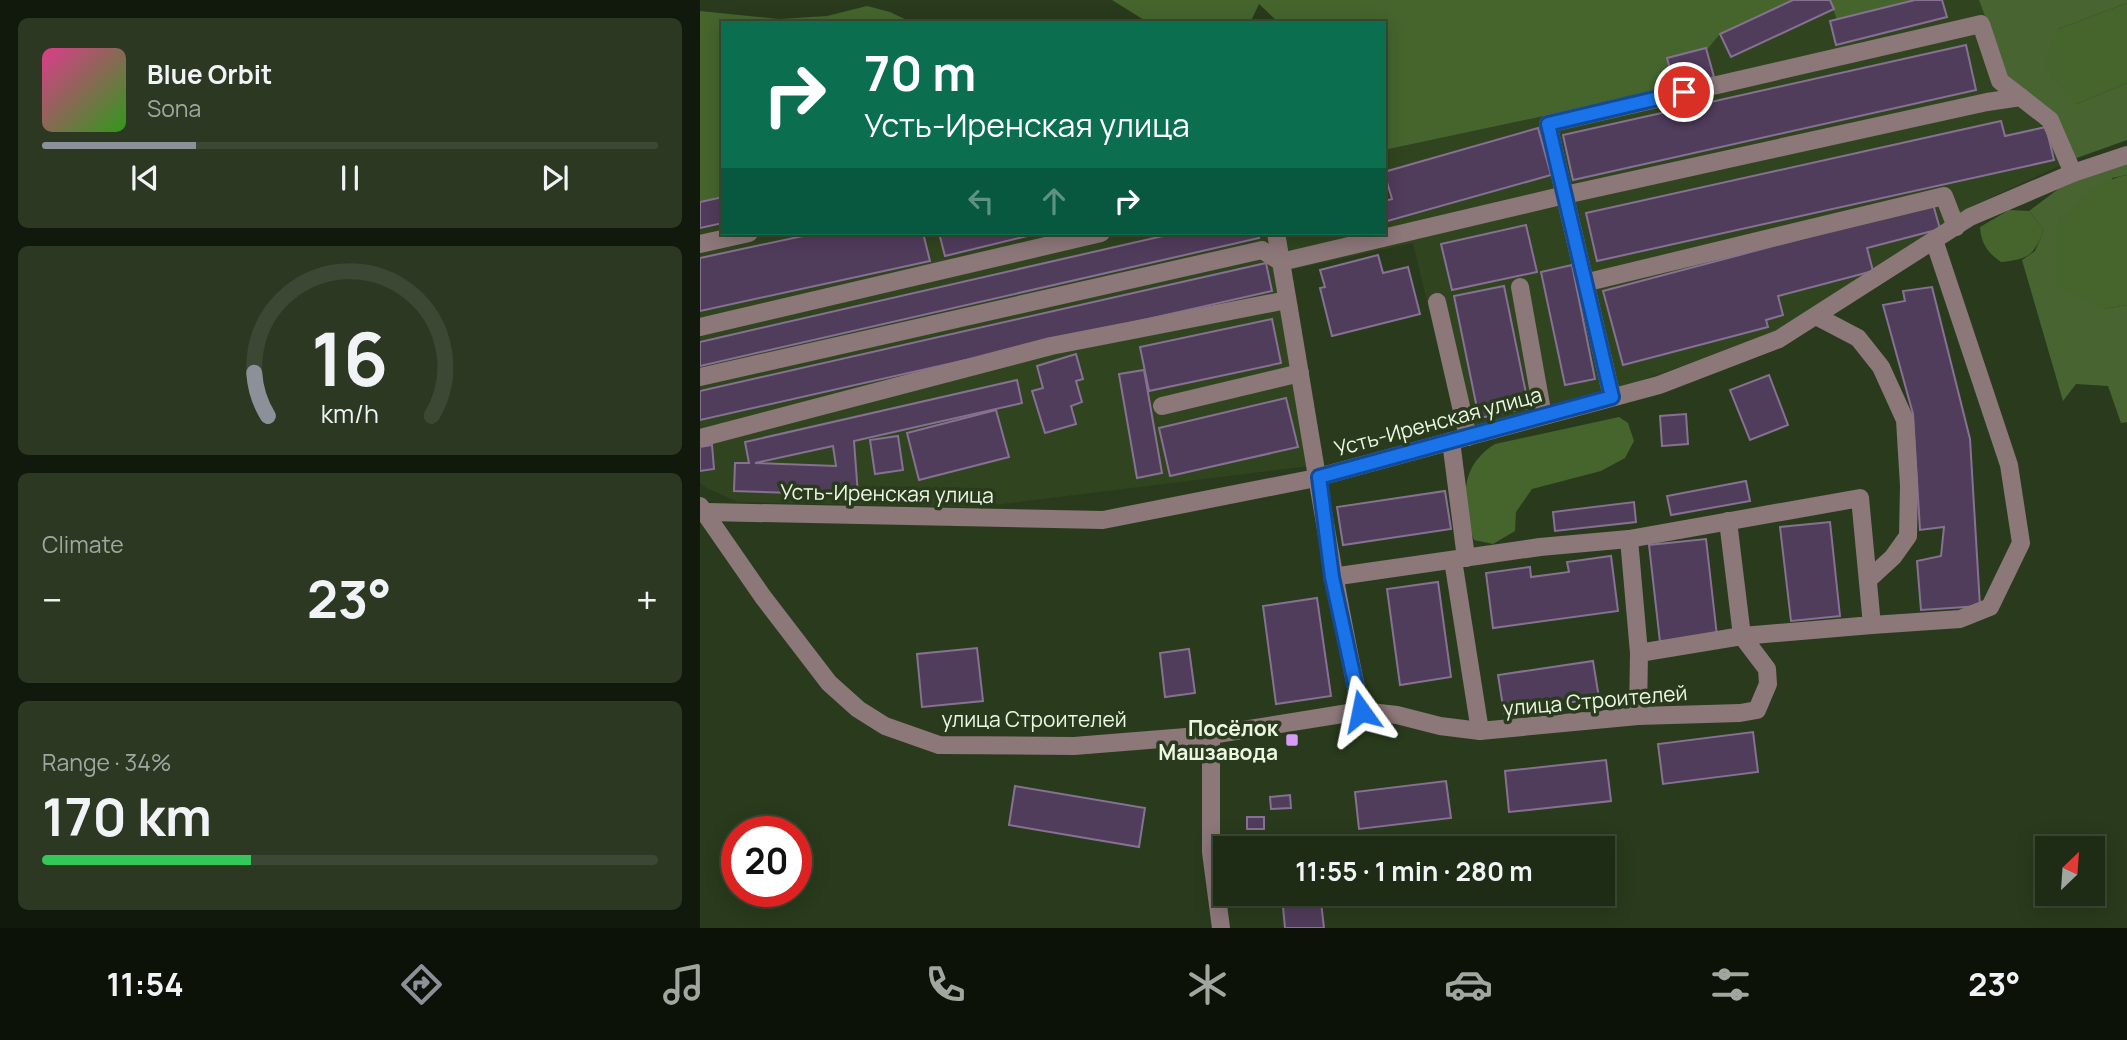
<!DOCTYPE html>
<meta charset="utf-8">
<style>
:root{--surface:#1f2c15;--page:#2c3822;--text:#f1f3f6;--muted:#a1a7a0;--line:#3c4834;--accent:#8c9099}
body{margin:0;font-family:Manrope,sans-serif;background:var(--page);color:var(--text);height:100vh;display:flex;flex-direction:column;font-size:26px;white-space:nowrap}
*{box-sizing:border-box;margin:0}
p{font-size:23px;color:var(--muted)}
.icon{flex:none;width:38px;height:38px;fill:none;stroke:currentColor;stroke-width:2;stroke-linecap:round;stroke-linejoin:round}
.map{position:relative;flex:1;overflow:hidden}
.sheet{display:flex;flex-direction:column;gap:18px;padding:18px;background:#11180c;width:700px}
.sheet>*{flex:none}
.top-card{position:absolute;left:21px;top:21px;width:665px;height:214px;border-radius:0px;box-shadow:0 4px 18px #0003,0 0 0 2px var(--line);background:#0b6e4f;color:#fff;overflow:hidden}
.needle{width:46px;rotate:25deg}
.buttons{position:absolute;left:1335px;top:836px;display:grid;gap:14px}
.buttons a{display:grid;place-items:center;width:70px;height:70px;border-radius:0px;background:var(--surface);box-shadow:0 4px 18px #0003,0 0 0 2px var(--line);font-size:35px}
.speed{position:absolute;left:21px;top:816px;display:flex;gap:14px;font-size:35px;font-weight:700;text-align:center}
.speed>*{display:grid;place-content:center;width:91px;height:91px;border-radius:50%;background:var(--surface);box-shadow:0 4px 18px #0003,0 0 0 2px var(--line);line-height:1}
.speed .limit{border:10px solid #d22;background:#fff;color:#111}
.pin{position:absolute;display:grid;place-items:center;width:60px;height:60px;color:#fff;margin:-30px;border:4px solid #fff;border-radius:50%;box-shadow:0 2px 7px #0007}
.me{position:absolute;width:77px;margin:-38px;rotate:348deg;stroke-linejoin:round;filter:drop-shadow(0 0 5px #0008)}
.turn{display:flex;align-items:center;gap:24px;height:147px;padding:0 28px;font-size:32px}
.turn .icon{width:91px;height:91px;stroke-width:2.5}
.turn b{display:block;font-size:49px;line-height:60px}
.lanes{display:flex;align-items:center;height:66px;padding:0 28px;background:#0003;justify-content:center;gap:35px;direction:ltr}
.lanes .off{opacity:.35}
.big{font-size:52px;font-weight:700;line-height:1.1}
.sheet .card{flex:1;display:flex;flex-direction:column;justify-content:center;gap:10px;min-width:0;padding:0 24px;border-radius:10px;background:var(--page)}
.sheet .dial{align-items:center;gap:0}
.dial svg{height:182px;overflow:visible;fill:none;stroke:var(--line);stroke-width:7;stroke-linecap:round;text-anchor:middle}
.dial text{fill:var(--text);stroke:none}
.song{display:flex;align-items:center;gap:21px}
.cover{width:84px;height:84px;border-radius:10px;background:linear-gradient(135deg,hsl(330 70% 55%),hsl(110 70% 35%))}
.played{height:7px;border-radius:4px;background:linear-gradient(90deg,var(--accent) 25%,var(--line) 25%)}
.keys{display:flex;justify-content:space-around;direction:ltr}
.heat{display:flex;justify-content:space-between;align-items:center;font-size:38px;direction:ltr}
.charge{height:10px;border-radius:5px;background:linear-gradient(90deg,#34c759 34%,var(--line) 0)}
.trip{position:absolute;left:513px;top:836px;width:402px;height:70px;border-radius:0px;background:var(--surface);box-shadow:0 4px 18px #0003,0 0 0 2px var(--line);font-weight:700;line-height:70px;text-align:center}
.tabs{display:flex;height:112px;justify-content:space-around;align-items:center;background:#0c1208;color:var(--muted)}
.tabs .icon{width:49px;height:49px}
.tabs .selected{color:var(--accent)}
.tabs b{font-size:32px;color:var(--text)}
main{display:flex;flex:1;min-height:0}
.map>svg:first-child{display:block}
.built{fill:#30451f}
.green{fill:#476431}
.forest{fill:#45652d}
.building{fill:#503c5b;stroke:#877193;stroke-width:2;fill-rule:evenodd}
.lines{fill:none;stroke-linecap:round;stroke-linejoin:round}
.minor{stroke:#8c7779;stroke-width:18}
.route-casing{stroke:#114b97;stroke-width:18}
.route{stroke:#1a73e8;stroke-width:12}
.poi-dot{fill:#d89bf8;stroke:#293b1c;stroke-width:2.5}
.labels{text-anchor:middle;dominant-baseline:central;stroke-width:7;stroke-linejoin:round;paint-order:stroke}
.street-label{font-size:21px;fill:#ebf6e3;stroke:#293b1c}
.poi-label{font-size:21px;font-weight:bold;fill:#ebf6e3;stroke:#293b1c;text-anchor:end}
</style>
<main>
<section class="sheet">
<div class="card">
<div class="song"><i class="cover"></i><div><b>Blue Orbit</b><p>Sona</p></div></div>
<div class="played"></div>
<div class="keys"><svg class="icon" aria-label="previous" viewBox="0 0 24 24"><path d="M18 5L8 12l10 7zM5 5v14"/></svg><svg class="icon" aria-label="pause" viewBox="0 0 24 24"><path d="M8 5v14M16 5v14"/></svg><svg class="icon" aria-label="next" viewBox="0 0 24 24"><path d="M6 5l10 7-10 7zM19 5v14"/></svg></div>
</div>
<div class="card dial"><svg viewBox="0 0 100 80">
<path d="M14 69A42 42 0 1 1 86 69"/>
<path d="M14 69A42 42 0 0 1 8 50" stroke="#8c9099"/>
<text x="50" y="56" font-size="32" font-weight="700">16</text>
<text x="50" y="72" font-size="11">km/h</text>
</svg></div>
<div class="card"><p>Climate</p>
<div class="heat"><a>−</a><b class="big">23°</b><a>+</a></div>
</div>
<div class="card"><p>Range · 34%</p><b class="big">170 km</b><div class="charge"></div></div>
</section>
<div class="map">
<svg width="1427" height="928" viewBox="0 0 1427 928">
<rect width="100%" height="100%" fill="#293b1c"/>
<g class="built">
<polygon points="1093,0 1130,0 1138,20 1215,0 1279,0 1293,33 1374,159 1264,210 1228,238 1072,334 925,386 774,425 757,427 713,243 593,269 584,233 684,233 684,201 692,198 684,172 684,150 975,88 1020,34"/>
<polygon points="23,197 23,233 571,233 609,466 277,507 38,502 7,488 0,483 0,202"/>
</g>
<g class="green">
<polygon points="1279,0 1427,0 1427,3 1358,29 1377,104 1427,83 1427,140 1374,159 1308,79"/>
<polygon points="1427,160 1427,175 1412,178 1404,309 1427,305 1427,422 1421,423 1408,386 1376,384 1363,401 1322,260 1335,251 1344,230 1329,211 1377,175"/>
</g>
<g class="forest">
<polygon points="412,0 1093,0 1020,34 975,88 684,150 684,23 579,23 559,4 550,23 449,23"/>
<polygon points="1130,0 1215,0 1137,20"/>
<polygon points="1427,3 1427,83 1377,104 1349,74 1345,64 1358,29"/>
<polygon points="167,6 190,12 213,23 23,23 23,197 0,202 0,11 79,19 127,16"/>
<path d="M 1427,175 L 1427,305 L 1404,309 L 1356,284 L 1357,224 C 1378,201 1396,181 1427,175 Z"/>
<path d="M 1309,210 L 1329,211 L 1344,230 C 1333,256 1329,259 1301,262 C 1288,253 1281,244 1280,227 Z"/>
<path d="M 919,417 L 928,423 L 934,441 L 925,458 L 901,471 L 832,489 L 816,512 L 815,531 L 793,544 L 774,540 C 761,503 759,466 795,444 Z"/>
</g>
<g class="building">
<polygon points="1093,0 1130,0 1134,9 1031,57 1020,34"/>
<polygon points="1215,0 1242,0 1247,17 1136,45 1130,21"/>
<polygon points="1266,45 1276,90 873,180 863,135"/>
<polygon points="1006,48 1014,77 975,88 967,58"/>
<polygon points="1301,121 1305,136 1346,127 1354,160 897,261 886,213"/>
<polygon points="838,128 851,175 684,222 684,201 692,199 684,172"/>
<polygon points="23,197 23,223 0,228 0,202"/>
<polygon points="1233,204 1240,229 1167,248 1173,271 1078,296 1083,315 1066,320 1068,327 923,365 903,291"/>
<polygon points="826,225 837,272 752,290 741,244"/>
<polygon points="117,233 223,233 230,261 0,311 0,258"/>
<polygon points="239,233 340,233 245,256"/>
<polygon points="476,233 558,233 559,238 0,366 0,342"/>
<polygon points="678,255 683,273 708,267 720,314 632,336 620,288 625,287 620,270"/>
<polygon points="566,263 572,291 0,420 0,391"/>
<polygon points="872,265 895,379 865,385 841,272"/>
<polygon points="804,286 829,408 779,418 754,296"/>
<polygon points="1232,287 1270,439 1280,606 1221,610 1217,561 1241,556 1244,527 1220,530 1213,414 1183,305 1205,301 1203,291"/>
<polygon points="572,319 581,363 449,391 440,347"/>
<polygon points="376,354 383,379 376,381 382,402 371,406 376,424 345,433 332,391 343,388 337,366"/>
<polygon points="444,370 462,473 437,478 419,374"/>
<polygon points="1069,375 1088,425 1050,440 1030,390"/>
<path d="M 317,380 L 322,403 L 154,441 L 158,495 L 34,491 L 35,463 L 49,463 L 45,442 ZM 133,446 L 136,466 L 55,463 Z"/>
<polygon points="586,398 598,447 470,476 459,428"/>
<polygon points="296,410 309,457 219,480 207,433"/>
<polygon points="986,414 988,444 962,446 960,416"/>
<polygon points="198,436 203,470 175,474 170,440"/>
<polygon points="12,445 14,469 0,471 0,447"/>
<polygon points="1046,481 1050,501 971,515 967,496"/>
<polygon points="745,491 751,529 643,545 637,507"/>
<polygon points="934,502 936,522 855,531 853,512"/>
<polygon points="1130,522 1140,616 1091,621 1080,527"/>
<polygon points="1006,539 1017,636 960,642 949,545"/>
<polygon points="911,556 918,611 793,628 786,573 830,567 831,577 869,572 867,562"/>
<polygon points="738,582 751,677 700,685 687,589"/>
<polygon points="617,598 631,696 576,704 563,606"/>
<polygon points="277,648 283,701 222,707 217,654"/>
<polygon points="489,649 495,693 465,697 460,653"/>
<polygon points="893,661 899,698 804,713 798,675"/>
<polygon points="1053,732 1058,772 963,784 958,744"/>
<polygon points="906,760 911,801 809,812 805,771"/>
<polygon points="746,781 751,818 659,829 655,792"/>
<polygon points="315,786 445,808 439,847 309,825"/>
<polygon points="590,795 591,808 571,809 570,797"/>
<rect x="547" y="817" width="17" height="12"/>
<polygon points="621,902 624,928 585,928 583,907"/>
</g>
<g class="lines">
<g class="minor">
<path d="M 576,233 C 604,392 627,553 661,711"/>
<polyline points="0,244 49,233"/>
<polyline points="884,283 1244,196 1256,227"/>
<polyline points="820,287 843,416"/>
<polyline points="737,302 768,437"/>
<polyline points="1116,316 1158,338 1181,367 1205,420 1209,486 1208,536 1193,557 1168,580"/>
<polyline points="0,327 401,233"/>
<polyline points="0,377 562,250 581,262 865,195 1287,102 1321,97"/>
<polyline points="912,397 848,124 1281,24 1300,81 1350,120 1373,173"/>
<polyline points="462,406 600,373"/>
<polyline points="0,438 351,346 587,300"/>
<polyline points="751,441 766,558"/>
<polyline points="0,506 63,597 129,683 158,709 185,726 239,745 374,746 511,735 661,711 697,715 740,726 780,731 938,716 1040,713 1057,710 1068,684 1067,669 1042,636 1028,521"/>
<polyline points="7,512 403,520 611,479 959,385 1079,339 1270,217 1373,173 1427,155"/>
<polyline points="929,539 939,653 938,716"/>
<polyline points="753,560 780,731"/>
<polyline points="632,577 840,547 929,539 1160,498 1172,625 1042,636 939,653"/>
<polyline points="1172,625 1260,619 1290,607 1321,543 1309,465 1234,240"/>
<polyline points="511,735 511,852 521,928"/>
</g>
</g>
<g class="lines">
<g class="route-casing">
<polyline id="route" points="661,711 632,577 619,477 912,397 848,124 984,92"/>
</g>
<use href="#route" class="route"/>
</g>
<rect class="poi-dot" x="585" y="733" width="14" height="14" rx="3.5"/>
<g class="labels">
<g class="street-label">
<text transform="translate(738 421) rotate(-15)">Усть-Иренская улица</text>
<text transform="translate(187 493) rotate(1)">Усть-Иренская улица</text>
<text transform="translate(895 700) rotate(-5)">улица Строителей</text>
<text x="334" y="719">улица Строителей</text>
</g>
<g class="poi-label">
<text x="578" y="728">Посёлок<tspan x="578" dy="24">Машзавода</tspan></text>
</g>
</g>
</svg>
<div class="buttons">
<a><svg class="needle" viewBox="-14 -14 28 28"><path d="M0-13l5 13h-10z" fill="#e53935"/><path d="M0 13l5-13h-10z" fill="#a1a7a0"/></svg></a>
</div>
<div class="speed"><div class="limit">20</div></div>
<div class="pin" style="left:984px;top:92px;background:#d93025"><svg class="icon" aria-label="arrive" viewBox="0 0 24 24"><path d="M6 21V4h12l-3 4 3 4H6"/></svg></div>
<svg class="me" style="left:661px;top:711px" viewBox="-20 -20 40 40"><path d="M0-17L14 15 0 8-14 15z" fill="#1a73e8" stroke="#fff" stroke-width="4"/></svg>
<div class="trip">11:55 · 1 min · 280 m</div>
<div class="top-card">
<div class="turn"><svg class="icon" aria-label="right" viewBox="0 0 24 24"><path d="M7 20v-9h11M14 6l5 5-5 5"/></svg><div><b>70 m</b>Усть-Иренская улица</div></div>
<div class="lanes"><svg class="icon off" aria-label="left" viewBox="0 0 24 24"><path d="M17 20v-9H6M10 6l-5 5 5 5"/></svg><svg class="icon off" aria-label="ahead" viewBox="0 0 24 24"><path d="M12 20V5M6 11l6-6 6 6"/></svg><svg class="icon" aria-label="right" viewBox="0 0 24 24"><path d="M7 20v-9h11M14 6l5 5-5 5"/></svg></div>
</div>
</div>
</main>
<nav class="tabs">
<b>11:54</b>
<svg class="icon selected" aria-label="directions" viewBox="0 0 24 24"><path d="M12 3l9 9-9 9-9-9zM9 14v-3h6M13 9l2 2-2 2"/></svg>
<svg class="icon" aria-label="music" viewBox="0 0 24 24"><path d="M9 18V5l10-2v13"/><circle cx="6" cy="18" r="3"/><circle cx="16" cy="16" r="3"/></svg>
<svg class="icon" aria-label="phone" viewBox="0 0 24 24"><path d="M5 4h4l2 5-3 2q2 4 5 5l2-3 5 2v4C11 20 4 13 5 4z"/></svg>
<svg class="icon" aria-label="climate" viewBox="0 0 24 24"><path d="M12 3v18M4 7l16 10M4 17L20 7"/></svg>
<svg class="icon" aria-label="car" viewBox="0 0 24 24"><path d="M5 17H2v-5l4-1 3-4h7l3 4 3 1v5h-3M9 17h6M6 11h13"/><circle cx="7" cy="17" r="2"/><circle cx="17" cy="17" r="2"/></svg>
<svg class="icon" aria-label="filters" viewBox="0 0 24 24"><path d="M4 7h16M4 17h16"/><circle cx="9" cy="7" r="2"/><circle cx="15" cy="17" r="2"/></svg>
<b>23°</b>
</nav>
